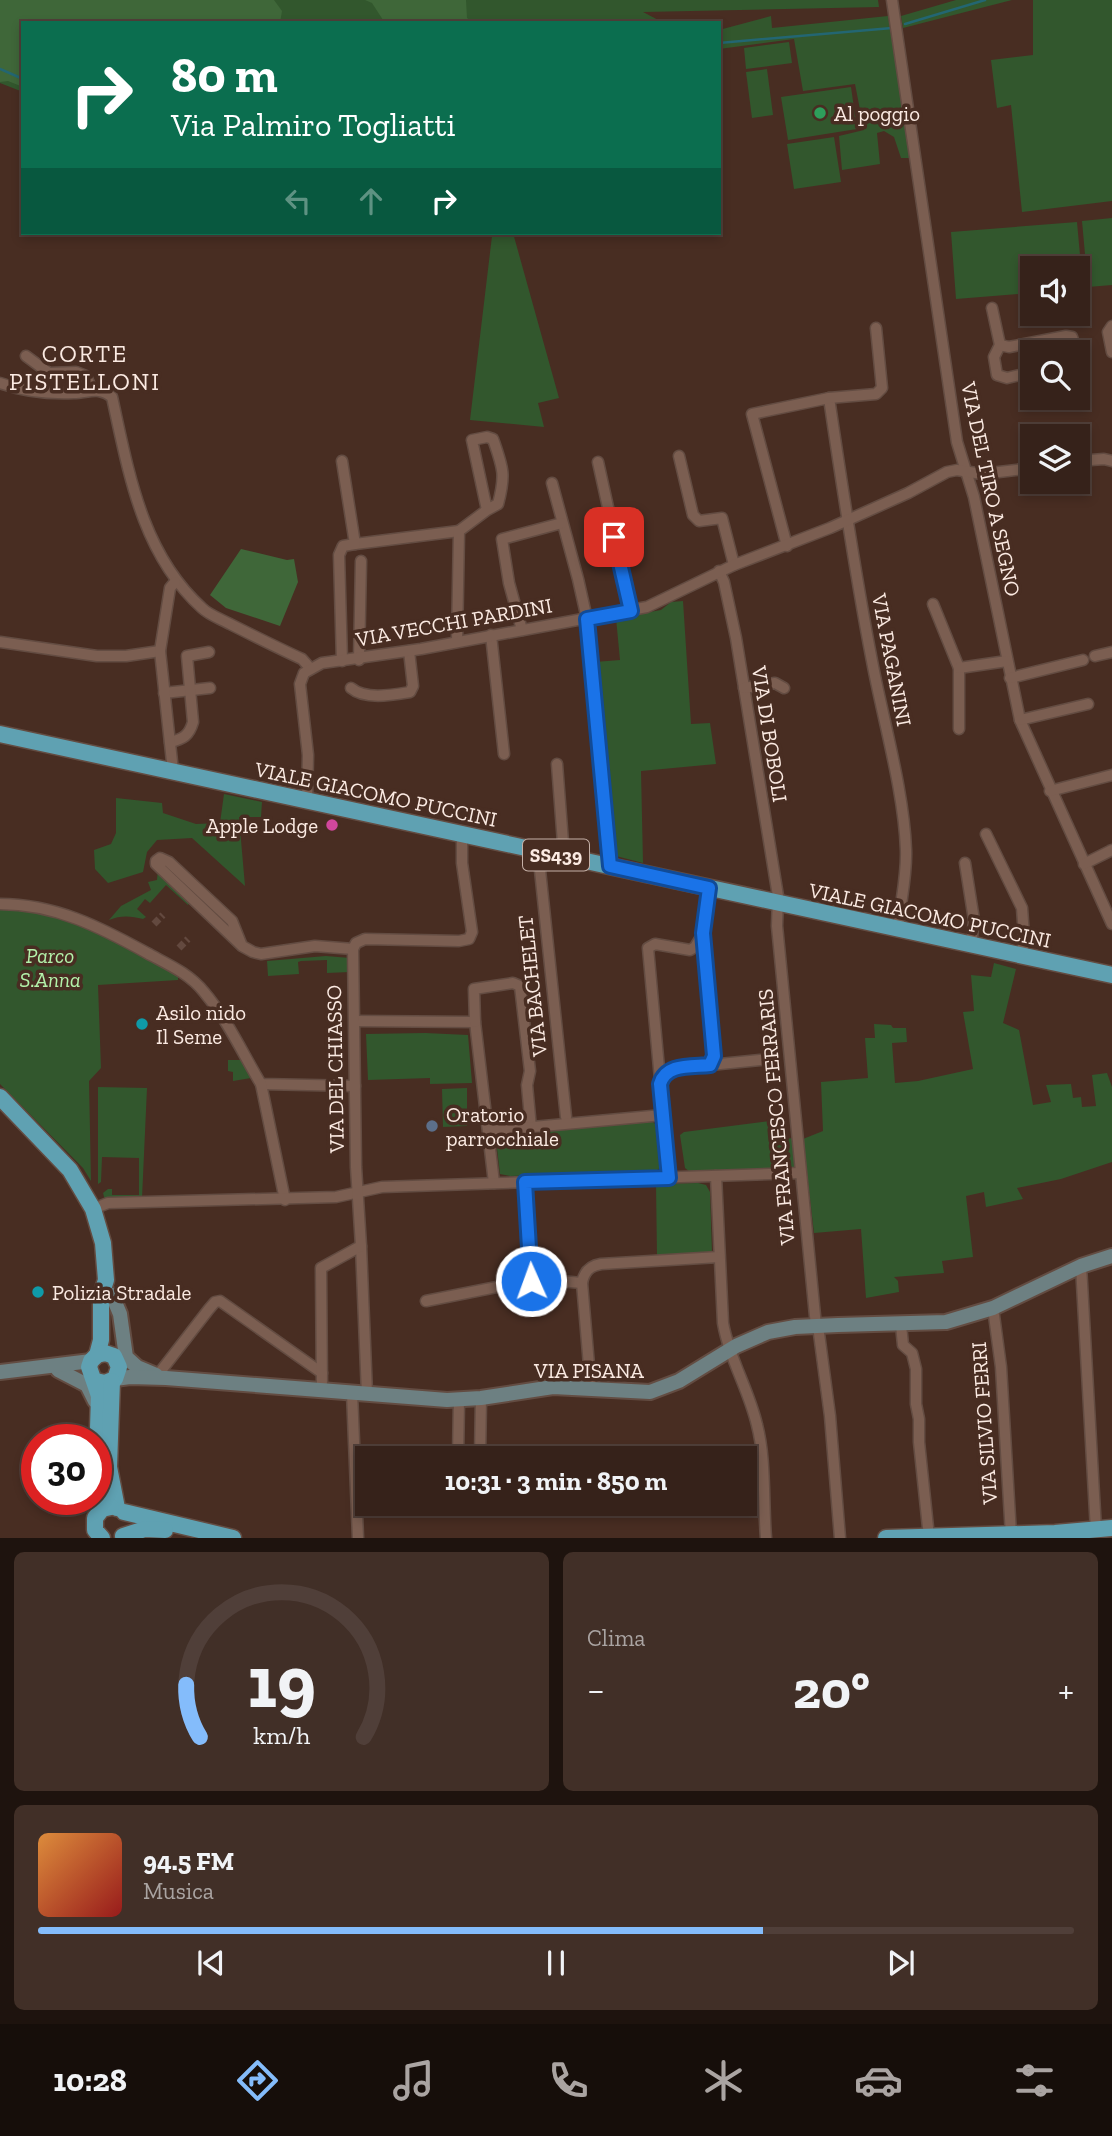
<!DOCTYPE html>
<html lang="it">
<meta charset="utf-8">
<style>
:root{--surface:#36221a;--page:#412f27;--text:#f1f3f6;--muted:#aaa4a2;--line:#503f39;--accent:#84bcfb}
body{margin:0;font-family:"Zilla Slab",serif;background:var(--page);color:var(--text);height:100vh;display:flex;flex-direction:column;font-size:26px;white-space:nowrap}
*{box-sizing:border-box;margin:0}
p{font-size:23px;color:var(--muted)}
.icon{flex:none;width:38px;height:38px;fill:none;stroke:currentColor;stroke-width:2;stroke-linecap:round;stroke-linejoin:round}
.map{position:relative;height:1538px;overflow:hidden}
.sheet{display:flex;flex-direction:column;gap:14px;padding:14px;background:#1e130e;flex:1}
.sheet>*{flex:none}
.guide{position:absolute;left:21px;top:21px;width:700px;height:214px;border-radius:0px;box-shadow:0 4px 10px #0003,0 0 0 2px var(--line);background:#0b6e4f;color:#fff;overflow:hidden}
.fabs{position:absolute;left:1020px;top:256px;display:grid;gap:14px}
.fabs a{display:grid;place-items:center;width:70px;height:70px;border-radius:0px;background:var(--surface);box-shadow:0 4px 10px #0003,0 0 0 2px var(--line);font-size:35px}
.speed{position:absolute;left:21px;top:1424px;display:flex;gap:14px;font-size:35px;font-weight:700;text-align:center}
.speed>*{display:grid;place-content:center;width:91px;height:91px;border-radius:50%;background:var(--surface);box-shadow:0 4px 10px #0003,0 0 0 2px var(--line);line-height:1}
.speed .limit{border:10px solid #d22;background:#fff;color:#111}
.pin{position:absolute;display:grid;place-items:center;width:60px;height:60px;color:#fff;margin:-30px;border-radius:14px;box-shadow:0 4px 10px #0006}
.me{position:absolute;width:77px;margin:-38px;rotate:358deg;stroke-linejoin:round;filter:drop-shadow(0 0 5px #0008)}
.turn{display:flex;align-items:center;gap:24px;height:147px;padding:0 35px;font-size:32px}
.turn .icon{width:91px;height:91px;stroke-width:2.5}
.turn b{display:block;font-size:49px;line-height:60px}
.lanes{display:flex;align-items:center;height:66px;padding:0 35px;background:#0003;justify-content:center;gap:35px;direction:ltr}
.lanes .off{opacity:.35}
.big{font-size:52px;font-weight:800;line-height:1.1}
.sheet .card{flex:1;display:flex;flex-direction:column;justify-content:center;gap:10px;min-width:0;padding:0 24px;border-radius:10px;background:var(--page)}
.sheet .dial{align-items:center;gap:0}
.dial svg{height:182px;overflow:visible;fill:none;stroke:var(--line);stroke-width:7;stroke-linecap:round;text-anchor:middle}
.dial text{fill:var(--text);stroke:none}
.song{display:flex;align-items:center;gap:21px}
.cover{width:84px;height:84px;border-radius:10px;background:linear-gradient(135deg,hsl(30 70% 55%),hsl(0 70% 35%))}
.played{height:7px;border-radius:4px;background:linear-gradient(90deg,var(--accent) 70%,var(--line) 70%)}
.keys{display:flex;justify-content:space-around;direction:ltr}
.heat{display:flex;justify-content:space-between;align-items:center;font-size:38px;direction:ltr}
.sheet .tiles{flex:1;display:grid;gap:14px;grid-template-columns:1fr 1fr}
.card:last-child{grid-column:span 2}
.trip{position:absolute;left:355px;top:1446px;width:402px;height:70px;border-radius:0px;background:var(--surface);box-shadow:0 4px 10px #0003,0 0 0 2px var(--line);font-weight:800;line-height:70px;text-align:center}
.tab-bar{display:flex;height:112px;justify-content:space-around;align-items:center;background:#160e0a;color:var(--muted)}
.tab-bar .icon{width:49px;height:49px}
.tab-bar .on{color:var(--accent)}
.tab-bar b{font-size:32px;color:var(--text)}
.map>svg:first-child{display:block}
.green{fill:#32572d}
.forest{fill:#3f6739}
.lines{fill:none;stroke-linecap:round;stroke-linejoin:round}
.stream{stroke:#236672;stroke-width:2.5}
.pedestrian-tunnel{stroke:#63493f;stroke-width:7;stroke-dasharray:7 3.5;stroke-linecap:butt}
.minor-casing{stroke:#634c42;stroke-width:13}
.secondary-casing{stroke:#634c42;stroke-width:18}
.primary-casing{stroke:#634c42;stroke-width:19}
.minor{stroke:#7b5e51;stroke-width:10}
.secondary{stroke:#6d8082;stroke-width:14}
.primary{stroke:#5fa1b2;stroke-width:16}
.route-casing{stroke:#114b97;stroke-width:18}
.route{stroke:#1a73e8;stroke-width:12}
.leisure-dot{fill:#2e9e5b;stroke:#482d22;stroke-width:2.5}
.hotel-dot{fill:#d1479c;stroke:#482d22;stroke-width:2.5}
.culture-dot{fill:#0f9aa8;stroke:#482d22;stroke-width:2.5}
.service-dot{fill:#5c6f8a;stroke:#482d22;stroke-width:2.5}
.labels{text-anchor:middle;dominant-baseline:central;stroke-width:7;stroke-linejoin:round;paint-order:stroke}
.shield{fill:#482d22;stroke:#c5b1a8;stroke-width:2}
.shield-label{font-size:19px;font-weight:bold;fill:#fbeae2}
.poi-label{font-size:21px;fill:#fbeae2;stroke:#482d22;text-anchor:start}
.street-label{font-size:21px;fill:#fbeae2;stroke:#482d22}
.park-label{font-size:21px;font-style:italic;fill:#b3f2aa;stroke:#482d22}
.quarter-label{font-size:24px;letter-spacing:2px;fill:#fbeae2;stroke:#482d22}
</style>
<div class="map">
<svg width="1112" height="1538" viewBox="0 0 1112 1538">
<rect width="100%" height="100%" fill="#482d22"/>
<g class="green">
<polygon points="0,0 878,0 879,7 643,12 664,23 23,23 23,92 0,83"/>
<polygon points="956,0 1012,0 903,28 901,16"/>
<polygon points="1033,0 1112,0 1112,201 1022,212 1011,105 997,108 991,60 1033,55"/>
<polygon points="771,16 772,28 888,16 911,158 901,158 894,137 884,131 877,133 880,164 842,170 839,136 864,130 855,84 803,91 794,39 719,49 719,30"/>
<polygon points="789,42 792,63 746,69 744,48"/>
<polygon points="767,69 773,115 752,118 746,72"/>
<polygon points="851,87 857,129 788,140 781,97"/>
<polygon points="834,137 841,182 794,189 787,144"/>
<polygon points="1112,218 1112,285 1088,287 1082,221"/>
<polygon points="1077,222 1083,288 1078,289 1078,268 1032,268 1032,293 956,299 951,232"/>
<polygon points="513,233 559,398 538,403 544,427 470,420 492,236"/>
<polygon points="683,601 691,724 710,723 716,764 641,771 643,863 616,856 595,662 620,660 616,618 661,610 671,602"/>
<polygon points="224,794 262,802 261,817 239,817 245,886 192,838 157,840 147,852 143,872 108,883 95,869 94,850 111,844 116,833 116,798 162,803 163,813 196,824 220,823"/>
<path d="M 158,868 L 171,880 L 168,884 L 189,903 L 188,905 L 166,885 L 150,903 L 145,899 L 137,909 L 146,917 L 143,919 C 131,916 121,915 109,920 L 121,906 L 151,890 L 148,882 L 157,880 Z"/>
<path d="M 0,908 C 19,908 41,909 60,915 C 100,927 141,955 178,975 L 178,980 L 98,985 L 101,1068 L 89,1081 L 91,1181 L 83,1168 L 0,1084 Z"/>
<polygon points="326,956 350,958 350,972 327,973 327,960 301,961 298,962 299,974 268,976 267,961"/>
<polygon points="994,963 1016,969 1003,1023 1019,1030 1033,1105 1051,1102 1046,1085 1071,1084 1073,1098 1081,1097 1082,1107 1096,1106 1092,1075 1107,1073 1112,1087 1112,1162 1061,1179 1017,1188 1023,1199 986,1207 984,1192 966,1196 973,1257 942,1261 944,1273 894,1277 898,1281 899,1292 866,1298 861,1229 814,1233 803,1139 823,1131 821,1082 868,1078 865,1038 875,1038 874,1024 891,1025 893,1028 906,1028 907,1042 892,1043 895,1083 918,1081 973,1069 963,1012 974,1011 971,975 991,977"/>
<polygon points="425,1033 468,1035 472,1083 430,1084 430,1078 368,1080 366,1034"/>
<polygon points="228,1060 244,1060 251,1078 233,1081 233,1072 228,1071"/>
<polygon points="98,1087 147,1088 142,1198 105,1200 103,1193 108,1189 112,1189 112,1195 139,1195 139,1158 102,1157 101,1182 98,1184"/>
<polygon points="467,1088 467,1126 443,1127 442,1089"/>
<polygon points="652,1121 658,1127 660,1168 656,1171 510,1176 500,1174 496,1140 498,1135"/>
<polygon points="770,1121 773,1123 775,1140 793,1138 796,1167 793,1170 690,1172 685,1168 680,1135 684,1132"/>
<polygon points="698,1183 706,1185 710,1192 712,1253 657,1256 656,1184"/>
</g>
<g class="forest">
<polygon points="0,0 274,0 282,11 280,23 23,23 23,87 8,81 0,82"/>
<polygon points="365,0 466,0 467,18 473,23 385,23 372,3"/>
<polygon points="241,549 287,560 294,559 298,582 280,626 226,608 210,595"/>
</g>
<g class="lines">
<g class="stream">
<polyline points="905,24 985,0"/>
<polyline points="719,43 892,28"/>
<polyline points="0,69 23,79"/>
</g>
<g class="pedestrian-tunnel">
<polyline points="154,924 163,915"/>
<polyline points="179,948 188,939"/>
</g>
<g class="minor-casing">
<g id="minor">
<polyline points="892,0 957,442 974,497 1020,720 1112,924"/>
<polyline points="992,308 1000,345 994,357 997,375 1007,378 1032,372"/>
<polyline points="1112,326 1108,332 1112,352"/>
<polyline points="1000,345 1009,347 1066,336 1072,337 1077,352"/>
<polyline points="26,356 49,373 76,372 86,376 92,390"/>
<path d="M 0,383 C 22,391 50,394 74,393 C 88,393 99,386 112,397 C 129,474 142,554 202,608 C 209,615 221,619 230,624 C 254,636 278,648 302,659 L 310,668"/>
<path d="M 829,398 C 842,486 855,574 872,661 C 883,720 904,791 906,850 C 907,877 900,903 898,930"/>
<polyline points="679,456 693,515 699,521 722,518 734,565"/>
<polyline points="342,461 355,544 459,531"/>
<polyline points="1078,461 1104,459 1112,461"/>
<polyline points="598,462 631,611"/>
<polyline points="552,483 578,579 587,619 610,866"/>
<polyline points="787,546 752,414 829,398 876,394 882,388 876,328"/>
<polyline points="719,571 724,582 736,638 778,896 777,926 782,977 816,1326"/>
<polyline points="933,604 959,668 959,729"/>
<polyline points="522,630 509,583 502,539 562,523"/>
<polyline points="491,635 504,754"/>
<path d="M 457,641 L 459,531 L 487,510 L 472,440 L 487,437 L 493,439 C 503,468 506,474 498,504 L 487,510"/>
<polyline points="0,642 97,656 126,656 160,651"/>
<polyline points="1095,656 1112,652"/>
<polyline points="359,660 361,561"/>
<polyline points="342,661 339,555 343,546 355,544"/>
<polyline points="959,668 1007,661"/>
<polyline points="1010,678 1083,660"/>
<path d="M 351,688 C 365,700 392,695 410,692 L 413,686 L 409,651"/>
<polyline points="744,688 775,683 784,688"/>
<polyline points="164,693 210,688"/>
<polyline points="1020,720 1088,704"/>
<path d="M 170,742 C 183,739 189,736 193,722 L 187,656 L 209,652"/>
<polyline points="557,764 564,856"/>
<polyline points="173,771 160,651 170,588 175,582"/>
<polyline points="1050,791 1112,775"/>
<polyline points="307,801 308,755 300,684 304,673 322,663 421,649 647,607 734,565 830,528 908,493 947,472 957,470 982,474 1032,468"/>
<polyline points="986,834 1022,908 1024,936 1022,957"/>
<polyline points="538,851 566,1117"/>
<polyline points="965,863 974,920 971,946"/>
<polyline points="1084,864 1112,850"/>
<path d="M 0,904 C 55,904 100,927 147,953 C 167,964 189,973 204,992 C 227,1019 243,1054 261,1084 L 355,1086"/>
<polyline points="242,946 232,921 169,862 160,858 156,861 156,864 242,946 253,952 261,954 315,946 353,949"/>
<polyline points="355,1021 475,1022 494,1183"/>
<polyline points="475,1022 474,989 513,983 520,986 530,1071 527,1085 531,1128"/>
<polyline points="710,1065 760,1060"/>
<path d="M 660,1083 C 666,1063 692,1067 710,1065 L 713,1062 L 703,934 L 709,888"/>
<polyline points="261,1084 285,1200"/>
<polyline points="489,1131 663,1115"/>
<path d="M 716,1176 L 723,1323 C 729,1358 749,1390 757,1425 C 766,1459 763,1502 766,1538"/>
<polyline points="669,1178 648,948 655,944 690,950 695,947 703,934"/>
<polyline points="525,1182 531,1281"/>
<polyline points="93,1209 108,1203 336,1197 382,1187 800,1173"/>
<polyline points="361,1246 367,1394"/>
<polyline points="1081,1266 1096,1530"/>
<polyline points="426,1301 537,1279 582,1283"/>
<polyline points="993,1308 1001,1367 1011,1535"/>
<polyline points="901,1325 903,1345 912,1353 916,1369 916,1404 919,1419 919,1442 929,1537"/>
<polyline points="818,1326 830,1416 840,1538"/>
<polyline points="157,1376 209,1309 215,1302 220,1301 322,1373"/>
<path d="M 591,1389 L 582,1283 C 584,1272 589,1266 601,1264 L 719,1257"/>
<polyline points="322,1390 321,1268 361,1246 356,1167 353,949 356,943 365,939 459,941 469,939 472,932 462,863 462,834"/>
<polyline points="352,1393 358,1538"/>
<polyline points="458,1458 459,1400"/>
<polyline points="480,1458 481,1398"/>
</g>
</g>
<g class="secondary-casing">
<g id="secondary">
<polyline points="112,1295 120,1314 126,1357 137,1367 156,1375"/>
<polyline points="58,1370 87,1385 95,1401"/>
<polyline points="0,1372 91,1361"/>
<polyline points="115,1379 130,1377 166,1378 447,1400 481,1398 553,1387 650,1392 679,1381 736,1346 768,1332 795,1327 838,1325 946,1322 993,1308 1081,1266 1112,1256"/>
</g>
</g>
<g class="primary-casing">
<g id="primary">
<polyline points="0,734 1112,975"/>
<polyline points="0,1097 70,1170 93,1209 103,1243 106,1280 101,1295 101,1340 97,1355"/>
<polyline points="96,1381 105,1383 115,1379 119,1367 114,1356 105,1353 97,1355 91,1361 89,1367 99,1396 97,1461 102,1509"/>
<polyline points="112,1381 109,1467 117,1508"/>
<polyline points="124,1512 233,1538"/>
<polyline points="123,1536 145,1529 165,1530"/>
<polyline points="102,1538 95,1530 95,1518 102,1509 111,1507"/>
<polyline points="886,1538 1055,1533 1112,1528"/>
</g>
</g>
<use href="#minor" class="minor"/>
<use href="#secondary" class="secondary"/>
<use href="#primary" class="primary"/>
</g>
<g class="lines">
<g class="route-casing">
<path id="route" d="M 531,1281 L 525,1182 L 669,1178 L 660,1084 C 666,1063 692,1067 710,1065 L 714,1056 L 703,933 L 709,888 L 610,866 L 587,619 L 631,611 L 614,537"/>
</g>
<use href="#route" class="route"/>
</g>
<circle class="leisure-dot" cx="820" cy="113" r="7"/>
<circle class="hotel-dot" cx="332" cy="825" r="7"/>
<g class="culture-dot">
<circle cx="142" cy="1024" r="7"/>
<circle cx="38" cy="1292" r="7"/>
</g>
<circle class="service-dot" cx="432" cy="1126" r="7"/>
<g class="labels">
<rect class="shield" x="523" y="839.5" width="66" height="31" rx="5"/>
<g class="shield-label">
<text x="556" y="855">SS439</text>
</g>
<g class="poi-label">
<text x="834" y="113">Al poggio</text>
<text x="318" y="825" text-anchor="end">Apple Lodge</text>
<text x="156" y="1012">Asilo nido<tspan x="156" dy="24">Il Seme</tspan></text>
<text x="446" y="1114">Oratorio<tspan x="446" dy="24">parrocchiale</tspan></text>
<text x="52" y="1292">Polizia Stradale</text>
</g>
<g class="street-label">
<text transform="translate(991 489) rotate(78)">VIA DEL TIRO A SEGNO</text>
<text transform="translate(454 622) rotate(-10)">VIA VECCHI PARDINI</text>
<text transform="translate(892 660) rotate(79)">VIA PAGANINI</text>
<text transform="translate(770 734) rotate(81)">VIA DI BOBOLI</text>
<text transform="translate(376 794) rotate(12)">VIALE GIACOMO PUCCINI</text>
<text transform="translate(930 915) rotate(12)">VIALE GIACOMO PUCCINI</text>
<text transform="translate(532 986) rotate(-96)">VIA BACHELET</text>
<text transform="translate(335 1069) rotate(-91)">VIA DEL CHIASSO</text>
<text transform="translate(776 1117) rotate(-95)">VIA FRANCESCO FERRARIS</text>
<text x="589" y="1370">VIA PISANA</text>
<text transform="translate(984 1423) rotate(-94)">VIA SILVIO FERRI</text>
</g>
<g class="park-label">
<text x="50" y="955">Parco<tspan x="50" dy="24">S.Anna</tspan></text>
</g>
<g class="quarter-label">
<text x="85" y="353">CORTE<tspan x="85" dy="28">PISTELLONI</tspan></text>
</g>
</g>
</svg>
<div class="fabs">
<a><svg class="icon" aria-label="sound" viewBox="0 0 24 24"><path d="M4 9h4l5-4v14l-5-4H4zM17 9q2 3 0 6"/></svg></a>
<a><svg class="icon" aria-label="search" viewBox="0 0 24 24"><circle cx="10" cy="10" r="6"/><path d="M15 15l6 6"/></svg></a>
<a><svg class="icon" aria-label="layers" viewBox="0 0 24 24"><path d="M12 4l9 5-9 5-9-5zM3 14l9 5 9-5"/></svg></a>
</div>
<div class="speed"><div class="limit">30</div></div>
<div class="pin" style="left:614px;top:537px;background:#d93025"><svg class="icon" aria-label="arrive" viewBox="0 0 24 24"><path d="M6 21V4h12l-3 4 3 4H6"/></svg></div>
<svg class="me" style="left:531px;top:1281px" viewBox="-20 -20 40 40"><circle r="17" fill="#1a73e8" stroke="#fff" stroke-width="3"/><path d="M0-11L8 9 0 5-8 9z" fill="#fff"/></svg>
<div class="trip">10:31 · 3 min · 850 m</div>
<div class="guide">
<div class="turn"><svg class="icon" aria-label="right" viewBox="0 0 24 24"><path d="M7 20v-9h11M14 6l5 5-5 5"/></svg><div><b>80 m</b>Via Palmiro Togliatti</div></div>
<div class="lanes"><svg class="icon off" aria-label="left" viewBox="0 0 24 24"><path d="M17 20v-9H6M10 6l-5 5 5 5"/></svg><svg class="icon off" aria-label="ahead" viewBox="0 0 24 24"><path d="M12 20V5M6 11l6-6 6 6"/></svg><svg class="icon" aria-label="right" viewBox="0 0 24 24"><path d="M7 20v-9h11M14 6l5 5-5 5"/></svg></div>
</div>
</div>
<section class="sheet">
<div class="tiles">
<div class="card dial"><svg viewBox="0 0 100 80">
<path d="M14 69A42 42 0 1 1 86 69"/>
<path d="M14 69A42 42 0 0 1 8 46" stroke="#84bcfb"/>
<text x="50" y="56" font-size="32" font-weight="700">19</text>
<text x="50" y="72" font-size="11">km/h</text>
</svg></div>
<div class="card"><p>Clima</p>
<div class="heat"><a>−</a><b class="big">20°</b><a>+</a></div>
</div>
<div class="card">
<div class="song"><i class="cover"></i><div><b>94.5 FM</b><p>Musica</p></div></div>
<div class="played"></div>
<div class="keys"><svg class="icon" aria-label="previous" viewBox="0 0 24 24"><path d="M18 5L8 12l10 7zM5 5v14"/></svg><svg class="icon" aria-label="pause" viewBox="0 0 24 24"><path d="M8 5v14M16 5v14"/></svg><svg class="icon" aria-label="next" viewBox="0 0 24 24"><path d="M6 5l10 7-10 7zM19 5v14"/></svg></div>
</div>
</div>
</section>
<nav class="tab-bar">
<b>10:28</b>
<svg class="icon on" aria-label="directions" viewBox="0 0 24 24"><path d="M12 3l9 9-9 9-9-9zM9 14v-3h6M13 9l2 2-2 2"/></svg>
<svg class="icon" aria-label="music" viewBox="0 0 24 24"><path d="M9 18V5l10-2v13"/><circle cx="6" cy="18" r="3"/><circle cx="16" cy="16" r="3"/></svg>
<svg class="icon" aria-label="phone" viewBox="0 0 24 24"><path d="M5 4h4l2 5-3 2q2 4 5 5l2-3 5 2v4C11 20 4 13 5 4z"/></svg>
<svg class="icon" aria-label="climate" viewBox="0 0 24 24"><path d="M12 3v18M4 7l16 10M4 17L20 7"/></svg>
<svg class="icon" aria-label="car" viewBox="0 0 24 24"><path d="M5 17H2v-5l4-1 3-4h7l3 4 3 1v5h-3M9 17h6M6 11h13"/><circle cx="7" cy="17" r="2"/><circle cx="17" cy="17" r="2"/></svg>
<svg class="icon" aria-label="filters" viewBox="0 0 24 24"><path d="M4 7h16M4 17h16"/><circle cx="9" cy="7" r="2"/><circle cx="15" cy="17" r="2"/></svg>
</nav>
